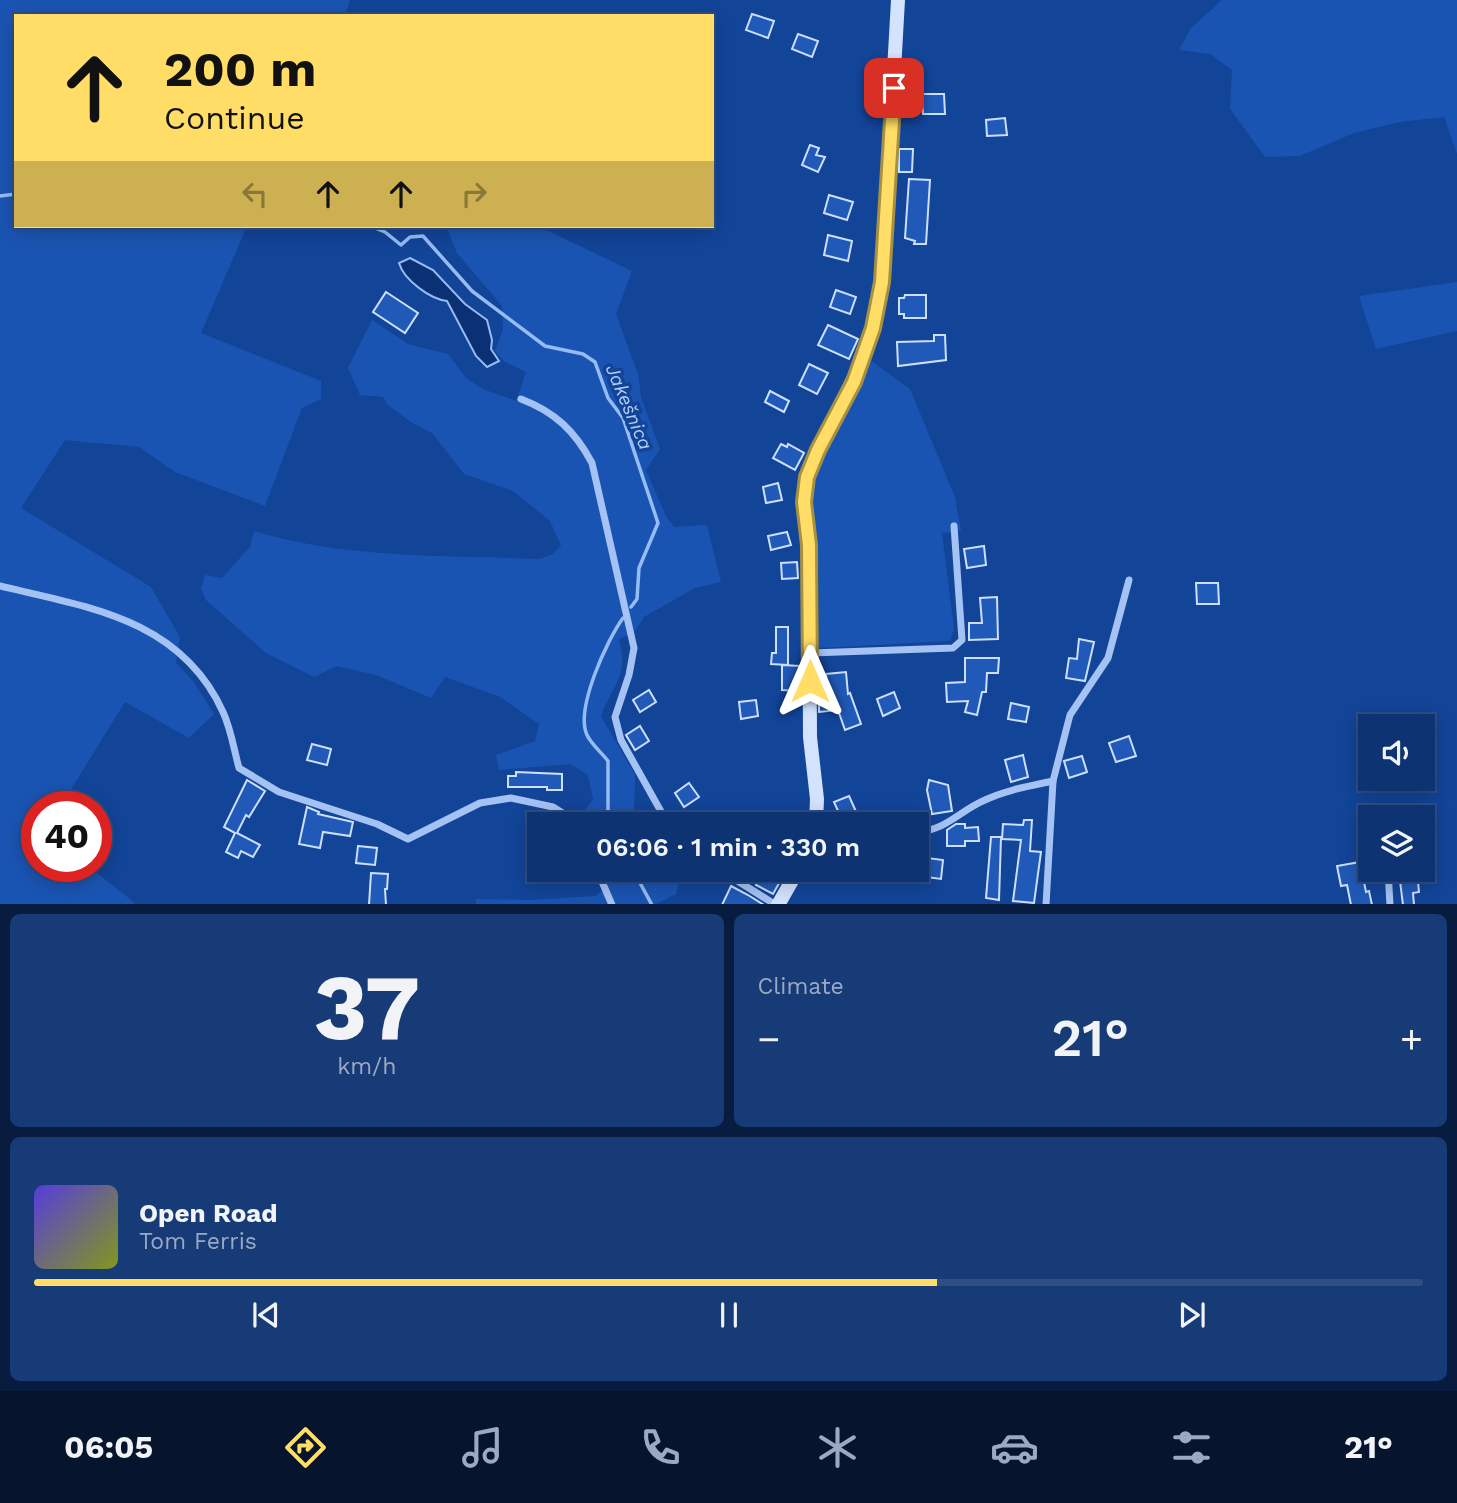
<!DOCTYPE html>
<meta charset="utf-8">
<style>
:root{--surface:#0e3372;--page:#173b77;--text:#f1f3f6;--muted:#9baac4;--line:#2e4e84;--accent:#fd6}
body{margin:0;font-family:"Work Sans",sans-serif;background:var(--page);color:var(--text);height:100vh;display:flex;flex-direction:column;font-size:26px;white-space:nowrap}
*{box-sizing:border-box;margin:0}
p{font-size:23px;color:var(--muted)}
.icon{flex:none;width:38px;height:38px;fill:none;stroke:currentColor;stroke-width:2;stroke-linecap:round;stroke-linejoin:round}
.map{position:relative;height:904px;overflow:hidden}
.sheet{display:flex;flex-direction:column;gap:10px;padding:10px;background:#081c3f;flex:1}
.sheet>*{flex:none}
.guide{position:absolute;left:14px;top:14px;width:700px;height:214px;border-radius:0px;box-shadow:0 4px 18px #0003,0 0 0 2px var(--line);background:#fd6;color:#111;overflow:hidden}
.fabs{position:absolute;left:1358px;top:714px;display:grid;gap:14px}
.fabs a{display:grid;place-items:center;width:77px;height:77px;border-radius:0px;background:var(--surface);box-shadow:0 4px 18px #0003,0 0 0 2px var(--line);font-size:35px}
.speed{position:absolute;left:21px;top:791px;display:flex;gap:14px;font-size:35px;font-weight:700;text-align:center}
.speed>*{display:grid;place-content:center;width:91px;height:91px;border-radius:50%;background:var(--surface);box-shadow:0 4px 18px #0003,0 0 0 2px var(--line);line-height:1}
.speed .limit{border:10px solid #d22;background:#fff;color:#111}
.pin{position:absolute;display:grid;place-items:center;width:60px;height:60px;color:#fff;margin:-30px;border-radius:14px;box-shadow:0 4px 10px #0006}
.me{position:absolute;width:77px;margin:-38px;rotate:0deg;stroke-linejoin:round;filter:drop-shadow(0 0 5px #0008)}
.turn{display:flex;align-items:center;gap:24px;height:147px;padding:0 35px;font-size:32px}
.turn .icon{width:91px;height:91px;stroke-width:2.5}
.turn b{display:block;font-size:49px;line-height:60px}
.lanes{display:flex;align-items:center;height:66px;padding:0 35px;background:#0003;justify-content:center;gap:35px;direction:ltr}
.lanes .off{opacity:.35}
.big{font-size:52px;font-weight:600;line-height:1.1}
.sheet .card{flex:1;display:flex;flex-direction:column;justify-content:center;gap:10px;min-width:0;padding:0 24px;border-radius:10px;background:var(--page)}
.sheet .dial{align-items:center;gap:0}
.dial b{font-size:91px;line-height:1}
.song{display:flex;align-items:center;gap:21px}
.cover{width:84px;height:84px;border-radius:10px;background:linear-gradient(135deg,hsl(250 70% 55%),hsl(70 70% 35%))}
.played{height:7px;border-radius:4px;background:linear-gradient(90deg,var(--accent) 65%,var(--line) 65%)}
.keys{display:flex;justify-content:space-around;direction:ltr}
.heat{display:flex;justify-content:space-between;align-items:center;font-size:38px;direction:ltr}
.sheet .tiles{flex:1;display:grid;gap:10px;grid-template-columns:1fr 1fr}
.card:last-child{grid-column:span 2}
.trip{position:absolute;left:527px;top:812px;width:402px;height:70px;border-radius:0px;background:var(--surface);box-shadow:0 4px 18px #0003,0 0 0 2px var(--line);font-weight:600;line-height:70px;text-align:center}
.tab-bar{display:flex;height:112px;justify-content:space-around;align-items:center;background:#06142e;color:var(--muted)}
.tab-bar .icon{width:49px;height:49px}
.tab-bar .current{color:var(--accent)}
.tab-bar b{font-size:32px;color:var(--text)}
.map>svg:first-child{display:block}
.green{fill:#1a54b2}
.water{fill:#0b3174;stroke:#96bcf6;stroke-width:2}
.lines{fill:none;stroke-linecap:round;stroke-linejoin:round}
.stream{stroke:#96bcf6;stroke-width:3.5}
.building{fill:#2059b7;stroke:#ccdffd;stroke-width:2}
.street{stroke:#a4c2f3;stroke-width:7}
.secondary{stroke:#d3e2fd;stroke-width:14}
.route-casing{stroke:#a69042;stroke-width:18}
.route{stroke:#fd6;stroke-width:12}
.labels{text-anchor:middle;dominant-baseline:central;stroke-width:7;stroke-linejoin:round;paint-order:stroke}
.water-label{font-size:19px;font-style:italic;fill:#b0cdfa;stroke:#124498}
</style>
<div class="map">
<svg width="1457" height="905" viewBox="0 0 1457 905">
<rect width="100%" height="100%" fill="#124498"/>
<g class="green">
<polygon points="0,0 350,0 345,16 16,16 16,226 247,226 201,333 321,381 321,399 302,408 265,506 175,472 139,447 65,440 21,508 151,587 180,637 176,663 193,681 214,714 189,738 125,702 60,807 37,807 37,866 88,866 135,903 131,905 0,905"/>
<polygon points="1222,0 1457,0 1457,154 1444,117 1400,122 1354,133 1300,156 1265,157 1230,109 1232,70 1210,54 1179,50 1191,28"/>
<path d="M 446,226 L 538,226 L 632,271 L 616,314 L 638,374 L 641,397 L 660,449 L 646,470 L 666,516 L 674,527 L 707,525 L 721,582 L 695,588 L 644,617 L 634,633 L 619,639 C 620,646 623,655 622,662 C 622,680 607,698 601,716 L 635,775 L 634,817 L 631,824 L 583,824 L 583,813 L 593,799 L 588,775 L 570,764 L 499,770 L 496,755 L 535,741 L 539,724 L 500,697 L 445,677 L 431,698 L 376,675 L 337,666 L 314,677 L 266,653 L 206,600 L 201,589 L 205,575 L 222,578 L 250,547 L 254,531 C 345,559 445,555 539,559 L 553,554 L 561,546 L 550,521 L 513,491 L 464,474 L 432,433 L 409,421 L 387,404 L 383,397 L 360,395 L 348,368 L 372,320 L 408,344 L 448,354 L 466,378 L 483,389 L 516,401 L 526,372 L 505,362 L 495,351 L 503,330 L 502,306 L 457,253 Z"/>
<polygon points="1457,282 1457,331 1376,349 1359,296"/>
<polygon points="870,360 910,389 955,497 961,531 942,533 954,629 950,641 819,648 819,573 811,495 819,457"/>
<polygon points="604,870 682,870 676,894 656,904 476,905 476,899 529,900 596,896 610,883"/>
</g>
<path class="water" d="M 410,258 L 433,270 L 465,304 L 487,320 L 492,340 L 491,349 L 499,361 L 487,367 L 476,356 L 447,301 C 430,299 404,280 399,263 Z"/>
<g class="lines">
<g class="stream">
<polyline points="0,196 16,194"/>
<polyline points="370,226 385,232 401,245 410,237 423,236 472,291 545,346 583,354 595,362 608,398 623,418 658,523 639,568 637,599 631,607"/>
<path d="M 611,824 L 608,819 L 608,761 C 602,753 591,744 587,735 C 575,709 607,640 623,618"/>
<polyline points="633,870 652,905"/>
</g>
</g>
<g class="building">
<polygon points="752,14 774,21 768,38 746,30"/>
<polygon points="798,34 818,41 812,57 792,49"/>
<polygon points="922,94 944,94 945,114 923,114"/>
<polygon points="1005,118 1007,135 987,136 986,120"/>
<polygon points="810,145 819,148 816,155 825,157 818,172 802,165"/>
<polygon points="899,149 913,149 912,172 899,172"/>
<polygon points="909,179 930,180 926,244 914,244 915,241 905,238"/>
<polygon points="829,195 853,202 847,220 824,213"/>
<polygon points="828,235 852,241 848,261 824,255"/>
<polygon points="836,290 856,297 850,314 830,307"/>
<polygon points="386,292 418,313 405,333 373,312"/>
<polygon points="905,295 926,295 926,318 904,318 904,314 899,314 899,298 904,298"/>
<polygon points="828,325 858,339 849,359 818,345"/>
<polygon points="934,335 945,335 946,360 898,366 897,342 934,341"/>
<polygon points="809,364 828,373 817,394 799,385"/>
<polygon points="770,391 789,401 784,412 765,402"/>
<polygon points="781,444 787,447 788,444 804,453 795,470 773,458"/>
<polygon points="778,483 782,500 766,503 763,487"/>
<polygon points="787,532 791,545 771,550 768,536"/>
<polygon points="984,546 986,565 967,568 964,549"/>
<polygon points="797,562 798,578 782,579 781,563"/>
<polygon points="1196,583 1218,583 1219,604 1197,604"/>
<polygon points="997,597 998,639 969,640 969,623 982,623 980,598"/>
<polygon points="776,627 788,627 788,665 771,664 772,653 776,653"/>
<polygon points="1079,639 1094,642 1085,681 1066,678 1069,658 1077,659"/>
<polygon points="965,658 999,658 998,673 987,673 986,692 982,692 977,715 965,712 968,701 947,702 946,683 965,682"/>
<polygon points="782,665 800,666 800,691 782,690"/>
<polygon points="846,672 848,694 850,693 861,724 845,730 838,710 819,712 819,703 828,702 826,674"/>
<polygon points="649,690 656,702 640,712 633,700"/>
<polygon points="894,692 900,708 883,716 877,699"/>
<polygon points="756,700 758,716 741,719 739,702"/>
<polygon points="1011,703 1029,707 1026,722 1008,719"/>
<polygon points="640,726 649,741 635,750 626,735"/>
<polygon points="1129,736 1136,756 1116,762 1109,743"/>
<polygon points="312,744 331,749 327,765 307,760"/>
<polygon points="1023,755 1028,777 1011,782 1005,760"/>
<polygon points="1082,756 1087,772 1069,778 1064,761"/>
<polygon points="516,772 562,774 562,790 547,790 547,787 508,787 508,776 516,776"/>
<polygon points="247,780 265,791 249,817 246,815 237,833 260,845 253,857 241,851 238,858 226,852 235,833 224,827"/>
<polygon points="929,780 948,785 952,811 932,814 927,790"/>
<polygon points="689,783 699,797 684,807 675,793"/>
<polygon points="849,796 858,816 843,822 834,802"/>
<polygon points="307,807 319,812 318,814 353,822 350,836 323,832 320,848 299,844"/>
<polygon points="1024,820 1032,820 1030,851 1041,852 1034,903 1013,901 1021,840 1002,839 1003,824 1023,825"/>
<polygon points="956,824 965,824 965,828 978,827 979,841 965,841 965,846 947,846 947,830"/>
<polygon points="991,837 1001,837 999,900 986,898"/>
<polygon points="358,846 377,848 375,865 356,863"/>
<polygon points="920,857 943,860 941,879 918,876"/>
<polygon points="1360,862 1366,892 1369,891 1372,905 1351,905 1347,885 1341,886 1337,866"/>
<polygon points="761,870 767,870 782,878 773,894 756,885"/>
<polygon points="1417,871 1419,892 1413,893 1414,905 1403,905 1399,873"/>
<polygon points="371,873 388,874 387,889 385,889 386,905 369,905"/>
<polygon points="731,886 748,895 764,905 722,905"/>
</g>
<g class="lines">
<g class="street">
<path d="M 521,399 C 555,412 575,431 592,463 L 634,648 L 629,675 L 615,717 L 621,740 L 668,824"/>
<path d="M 0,586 C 88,607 181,619 223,712 C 231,729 234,750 239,768 L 279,792 L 377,824 L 408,839 L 480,803 L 511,798 L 553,807 L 569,817 L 574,824"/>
<polyline points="811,653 953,648 962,640 954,526"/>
<path d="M 917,832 C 947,830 959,811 985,800 C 1006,790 1030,786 1053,781"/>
<polyline points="597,870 612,905"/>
<polyline points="720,870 776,905"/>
<polyline points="1388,870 1390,905"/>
<polyline points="1046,905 1053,781 1070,715 1108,658 1129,580"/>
</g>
<g class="secondary">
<polyline points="816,824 817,799 810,737 809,545 804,502 807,477 818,450 866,353 882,282 898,0"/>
<polyline points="778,905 798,870"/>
</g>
</g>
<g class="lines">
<g class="route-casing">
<polyline id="route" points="810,681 809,545 804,502 807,477 818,450 854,382 873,328 882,282 894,88"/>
</g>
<use href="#route" class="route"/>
</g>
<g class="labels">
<g class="water-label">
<text transform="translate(629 407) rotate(67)">Jakešnica</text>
</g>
</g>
</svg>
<div class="fabs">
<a><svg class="icon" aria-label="sound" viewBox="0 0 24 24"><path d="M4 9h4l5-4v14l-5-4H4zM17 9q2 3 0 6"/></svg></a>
<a><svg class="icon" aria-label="layers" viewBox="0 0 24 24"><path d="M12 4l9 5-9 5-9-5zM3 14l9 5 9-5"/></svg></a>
</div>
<div class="speed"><div class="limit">40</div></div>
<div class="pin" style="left:894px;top:88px;background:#d93025"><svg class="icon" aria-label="arrive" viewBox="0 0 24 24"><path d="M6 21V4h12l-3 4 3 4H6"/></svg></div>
<svg class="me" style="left:810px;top:681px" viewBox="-20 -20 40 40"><path d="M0-17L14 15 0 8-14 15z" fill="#fd6" stroke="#fff" stroke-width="4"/></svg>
<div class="trip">06:06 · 1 min · 330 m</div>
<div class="guide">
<div class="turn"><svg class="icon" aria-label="ahead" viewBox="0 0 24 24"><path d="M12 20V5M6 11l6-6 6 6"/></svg><div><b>200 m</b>Continue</div></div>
<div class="lanes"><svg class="icon off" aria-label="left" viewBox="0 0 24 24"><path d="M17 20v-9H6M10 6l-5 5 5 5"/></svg><svg class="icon" aria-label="ahead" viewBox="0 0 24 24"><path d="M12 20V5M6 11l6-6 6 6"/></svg><svg class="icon" aria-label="ahead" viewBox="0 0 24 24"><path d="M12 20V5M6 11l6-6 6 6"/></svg><svg class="icon off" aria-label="right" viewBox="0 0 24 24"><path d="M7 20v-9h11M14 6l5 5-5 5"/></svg></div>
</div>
</div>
<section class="sheet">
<div class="tiles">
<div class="card dial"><b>37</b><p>km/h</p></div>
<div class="card"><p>Climate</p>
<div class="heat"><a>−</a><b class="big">21°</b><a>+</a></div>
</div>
<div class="card">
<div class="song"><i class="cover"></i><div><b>Open Road</b><p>Tom Ferris</p></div></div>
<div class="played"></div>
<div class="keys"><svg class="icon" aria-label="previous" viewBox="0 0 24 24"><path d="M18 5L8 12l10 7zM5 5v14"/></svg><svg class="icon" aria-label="pause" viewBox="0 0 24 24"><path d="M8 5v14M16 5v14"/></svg><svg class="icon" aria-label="next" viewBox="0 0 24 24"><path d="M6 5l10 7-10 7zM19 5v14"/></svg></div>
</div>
</div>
</section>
<nav class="tab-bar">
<b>06:05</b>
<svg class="icon current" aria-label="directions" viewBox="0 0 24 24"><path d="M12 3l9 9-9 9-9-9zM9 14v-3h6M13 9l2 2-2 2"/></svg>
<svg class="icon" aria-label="music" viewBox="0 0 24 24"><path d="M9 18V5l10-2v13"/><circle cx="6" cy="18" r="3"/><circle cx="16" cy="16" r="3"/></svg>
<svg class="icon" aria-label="phone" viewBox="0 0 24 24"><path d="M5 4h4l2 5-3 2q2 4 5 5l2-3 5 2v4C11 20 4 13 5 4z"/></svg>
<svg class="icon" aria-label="climate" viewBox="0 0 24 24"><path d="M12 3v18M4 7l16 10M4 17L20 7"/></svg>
<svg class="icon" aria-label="car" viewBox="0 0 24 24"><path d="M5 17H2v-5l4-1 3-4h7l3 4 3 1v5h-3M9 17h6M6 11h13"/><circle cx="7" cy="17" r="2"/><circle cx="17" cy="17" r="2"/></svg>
<svg class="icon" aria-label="filters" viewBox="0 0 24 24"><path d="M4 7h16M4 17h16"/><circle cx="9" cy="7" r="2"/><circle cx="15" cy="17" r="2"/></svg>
<b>21°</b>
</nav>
